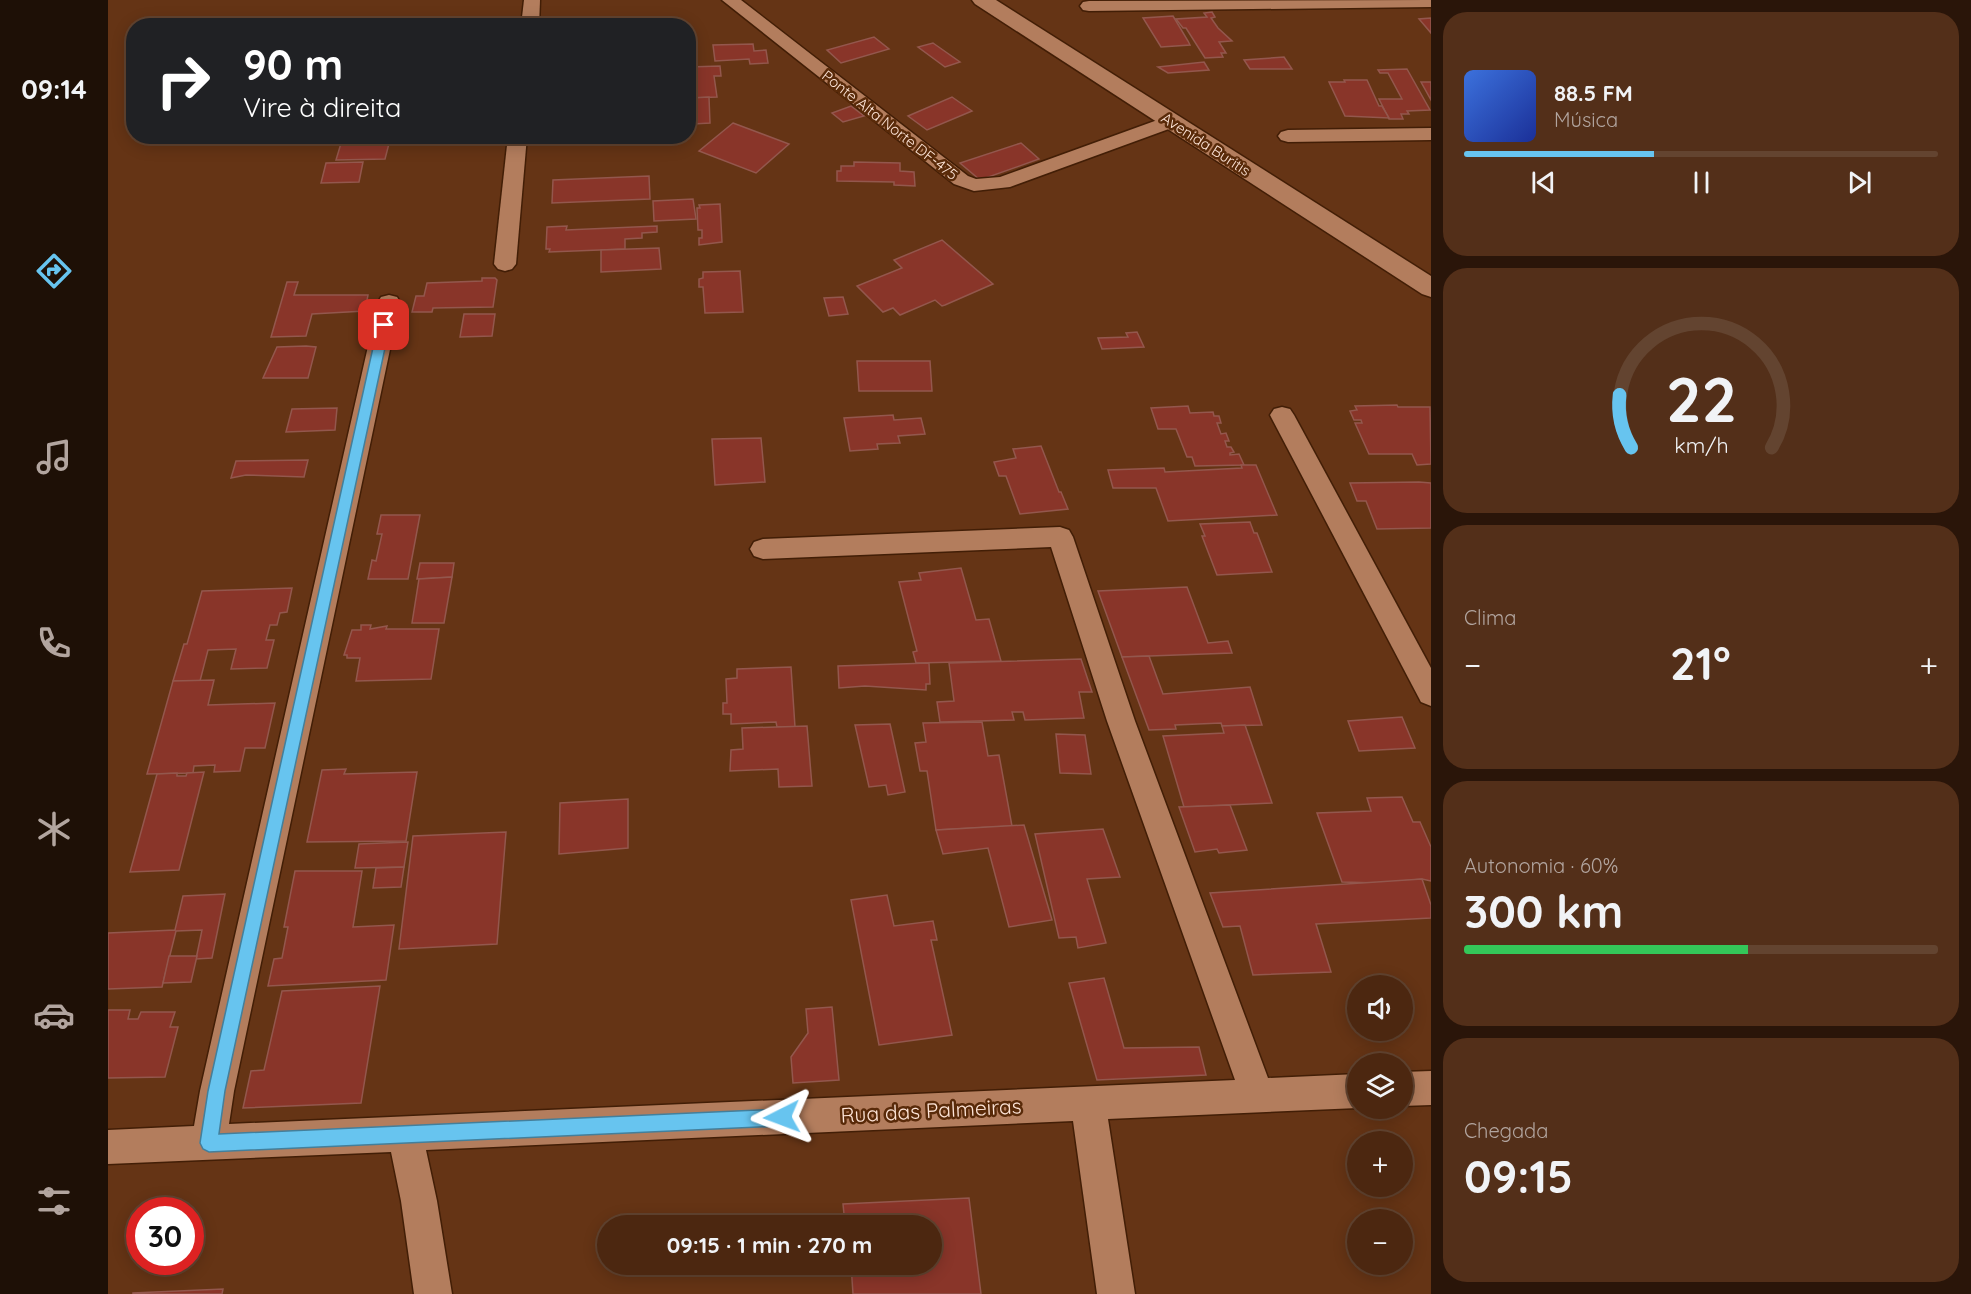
<!DOCTYPE html>
<html lang="pt">
<meta charset="utf-8">
<style>
:root{--surface:#4c2710;--page:#532f19;--text:#f1f3f6;--muted:#b2a59f;--line:#634430;--accent:#67c4ef}
body{margin:0;font-family:Quicksand,sans-serif;background:var(--page);color:var(--text);height:100vh;display:flex;flex-direction:column;font-size:22px;white-space:nowrap}
*{box-sizing:border-box;margin:0}
p{font-size:20px;color:var(--muted)}
.icon{flex:none;width:33px;height:33px;fill:none;stroke:currentColor;stroke-width:2;stroke-linecap:round;stroke-linejoin:round}
.map{position:relative;flex:1;overflow:hidden}
.details{display:flex;flex-direction:column;gap:12px;padding:12px;background:#2a1509;width:540px}
.details>*{flex:none}
.hud{position:absolute;left:18px;top:18px;width:570px;height:126px;border-radius:24px;box-shadow:0 3px 15px #0003,0 0 0 2px var(--line);background:#202124;color:#fff;overflow:hidden}
.tools{position:absolute;left:1239px;top:975px;display:grid;gap:12px}
.tools a{display:grid;place-items:center;width:66px;height:66px;border-radius:50%;background:var(--surface);box-shadow:0 3px 15px #0003,0 0 0 2px var(--line);font-size:30px}
.speed{position:absolute;left:18px;top:1197px;display:flex;gap:12px;font-size:30px;font-weight:700;text-align:center}
.speed>*{display:grid;place-content:center;width:78px;height:78px;border-radius:50%;background:var(--surface);box-shadow:0 3px 15px #0003,0 0 0 2px var(--line);line-height:1}
.speed .limit{border:9px solid #d22;background:#fff;color:#111}
.pin{position:absolute;display:grid;place-items:center;width:51px;height:51px;color:#fff;margin:-26px;border-radius:12px;box-shadow:0 3px 9px #0006}
.me{position:absolute;width:66px;margin:-33px;rotate:267deg;stroke-linejoin:round;filter:drop-shadow(0 0 4px #0008)}
.turn{display:flex;align-items:center;gap:21px;height:126px;padding:0 18px;font-size:27px}
.turn .icon{width:78px;height:78px;stroke-width:2.5}
.turn b{display:block;font-size:42px;line-height:51px}
.big{font-size:45px;font-weight:700;line-height:1.1}
.details .card{flex:1;display:flex;flex-direction:column;justify-content:center;gap:9px;min-width:0;padding:0 21px;border-radius:24px;background:var(--page)}
.details .dial{align-items:center;gap:0}
.dial svg{height:156px;overflow:visible;fill:none;stroke:var(--line);stroke-width:7;stroke-linecap:round;text-anchor:middle}
.dial text{fill:var(--text);stroke:none}
.song{display:flex;align-items:center;gap:18px}
.cover{width:72px;height:72px;border-radius:9px;background:linear-gradient(135deg,hsl(220 70% 55%),hsl(230 70% 35%))}
.played{height:6px;border-radius:3px;background:linear-gradient(90deg,var(--accent) 40%,var(--line) 40%)}
.keys{display:flex;justify-content:space-around;direction:ltr}
.heat{display:flex;justify-content:space-between;align-items:center;font-size:33px;direction:ltr}
.charge{height:9px;border-radius:4px;background:linear-gradient(90deg,#34c759 60%,var(--line) 0)}
.trip{position:absolute;left:489px;top:1215px;width:345px;height:60px;border-radius:30px;background:var(--surface);box-shadow:0 3px 15px #0003,0 0 0 2px var(--line);font-weight:700;line-height:60px;text-align:center}
main{display:flex;flex:1;min-height:0}
.tab-bar{display:flex;flex-direction:column;width:108px;justify-content:space-around;align-items:center;background:#1e1006;color:var(--muted)}
.tab-bar .icon{width:42px;height:42px}
.tab-bar .current{color:var(--accent)}
.tab-bar b{font-size:27px;color:var(--text)}
.map>svg:first-child{display:block}
.building{fill:#893529;stroke:#93574d;stroke-width:1.5}
.lines{fill:none;stroke-linecap:round;stroke-linejoin:round}
.street-casing{stroke:#421e06;stroke-width:3}
.secondary-casing{stroke:#421e06;stroke-width:3}
.street{fill:#b37d5d;fill-rule:evenodd}
.secondary{fill:#b37d5d;fill-rule:evenodd}
.route{fill:#67c4ef;stroke:#437f9b;stroke-width:1.5}
.labels{text-anchor:middle;dominant-baseline:central;stroke-width:5;stroke-linejoin:round;paint-order:stroke}
.far-street-label{font-size:15px;fill:#fee5d8;stroke:#592a09}
.near-street-label{font-size:21px;fill:#fee5d8;stroke:#592a09}
</style>
<main>
<nav class="tab-bar">
<b>09:14</b>
<svg class="icon current" aria-label="directions" viewBox="0 0 24 24"><path d="M12 3l9 9-9 9-9-9zM9 14v-3h6M13 9l2 2-2 2"/></svg>
<svg class="icon" aria-label="music" viewBox="0 0 24 24"><path d="M9 18V5l10-2v13"/><circle cx="6" cy="18" r="3"/><circle cx="16" cy="16" r="3"/></svg>
<svg class="icon" aria-label="phone" viewBox="0 0 24 24"><path d="M5 4h4l2 5-3 2q2 4 5 5l2-3 5 2v4C11 20 4 13 5 4z"/></svg>
<svg class="icon" aria-label="climate" viewBox="0 0 24 24"><path d="M12 3v18M4 7l16 10M4 17L20 7"/></svg>
<svg class="icon" aria-label="car" viewBox="0 0 24 24"><path d="M5 17H2v-5l4-1 3-4h7l3 4 3 1v5h-3M9 17h6M6 11h13"/><circle cx="7" cy="17" r="2"/><circle cx="17" cy="17" r="2"/></svg>
<svg class="icon" aria-label="filters" viewBox="0 0 24 24"><path d="M4 7h16M4 17h16"/><circle cx="9" cy="7" r="2"/><circle cx="15" cy="17" r="2"/></svg>
</nav>
<div class="map">
<svg width="1323" height="1294" viewBox="0 0 1323 1294">
<rect width="100%" height="100%" fill="#653415"/>
<g class="building">
<polygon points="1104,12 1107,17 1103,18 1110,28 1124,41 1111,42 1118,53 1113,53 1115,57 1097,58 1078,28 1075,28 1068,19 1099,17 1096,13"/>
<polygon points="1065,16 1080,41 1082,45 1053,47 1035,18"/>
<polygon points="1323,18 1323,33 1311,19"/>
<polygon points="268,22 318,22 317,26 256,26 257,23"/>
<polygon points="766,37 781,49 733,63 719,50"/>
<polygon points="825,43 852,62 837,67 810,47"/>
<polygon points="645,44 646,51 658,50 660,63 642,64 641,59 607,61 605,45"/>
<polygon points="1176,57 1184,69 1142,69 1136,60"/>
<polygon points="1096,62 1101,70 1060,73 1050,67"/>
<polygon points="612,66 613,76 606,76 609,97 583,98 581,67"/>
<polygon points="1299,69 1322,110 1299,111 1301,114 1293,114 1295,119 1281,119 1271,99 1294,99 1280,73 1272,73 1270,70"/>
<polygon points="1236,80 1259,80 1271,106 1274,106 1281,118 1237,116 1221,82 1237,82"/>
<polygon points="1313,82 1323,82 1323,100"/>
<polygon points="601,97 602,123 585,124 583,98"/>
<polygon points="844,97 864,111 819,130 800,116"/>
<polygon points="743,106 756,116 735,122 724,113"/>
<polygon points="625,123 681,144 648,173 591,151"/>
<polygon points="212,136 283,136 277,159 228,160 234,140 211,140"/>
<polygon points="913,143 931,159 872,180 852,163"/>
<polygon points="255,162 251,182 213,183 218,163"/>
<polygon points="746,162 792,163 792,171 806,172 807,186 786,185 786,182 729,181 729,171 733,171 733,166 746,166"/>
<polygon points="541,176 542,199 444,203 445,180"/>
<polygon points="585,199 588,219 546,221 545,201"/>
<polygon points="612,204 614,242 591,245 591,238 594,238 594,230 590,230 589,208 592,208 591,205"/>
<polygon points="459,226 458,230 549,226 549,232 534,233 534,238 517,239 517,249 441,252 442,249 438,249 439,227"/>
<polygon points="834,240 885,284 837,305 834,306 827,300 792,315 785,308 775,312 749,286 794,268 786,260"/>
<polygon points="551,248 553,269 493,272 493,250"/>
<polygon points="632,271 635,312 597,313 595,287 591,287 591,279 595,278 595,272"/>
<polygon points="374,278 387,278 389,280 385,307 325,308 324,312 304,312 308,296 316,296 319,283 374,281"/>
<polygon points="179,282 190,282 186,295 260,295 257,311 204,314 198,336 163,337"/>
<polygon points="735,297 740,314 721,316 716,298"/>
<polygon points="356,314 387,314 384,336 352,337"/>
<polygon points="1029,332 1036,347 994,349 990,338 1020,337 1018,333"/>
<polygon points="198,346 208,347 200,378 155,378 169,347"/>
<polygon points="749,361 822,361 824,391 751,391"/>
<polygon points="1289,405 1290,407 1322,407 1323,464 1309,465 1304,454 1261,454 1247,423 1254,423 1253,420 1246,420 1242,411 1249,410 1247,406"/>
<polygon points="1080,406 1082,413 1105,412 1106,416 1111,416 1113,423 1109,423 1113,434 1118,433 1121,441 1117,441 1119,447 1123,447 1126,452 1122,453 1122,455 1131,454 1136,465 1087,466 1084,457 1079,457 1068,429 1050,429 1043,408"/>
<polygon points="229,408 227,430 178,432 184,409"/>
<polygon points="785,415 786,420 813,418 817,434 790,436 792,443 769,444 770,449 742,451 736,418"/>
<polygon points="653,438 657,482 607,485 604,439"/>
<polygon points="933,446 951,492 953,492 960,509 912,514 898,476 891,476 886,462 908,458 905,449"/>
<polygon points="200,460 196,477 138,475 123,478 128,461"/>
<polygon points="1133,465 1148,465 1169,515 1060,521 1048,488 1005,488 1000,470 1056,468 1057,472 1134,468"/>
<polygon points="1311,482 1323,483 1323,528 1269,529 1258,501 1249,501 1242,483"/>
<polygon points="273,515 312,515 300,579 260,579 264,560 268,561 274,534 269,534"/>
<polygon points="1142,522 1146,533 1149,533 1164,572 1109,575 1094,536 1097,536 1092,524"/>
<polygon points="312,563 346,563 344,577 309,579"/>
<polygon points="853,568 868,620 881,619 893,661 808,663 805,652 809,651 791,582 813,580 811,573"/>
<polygon points="344,577 336,623 304,623 311,579"/>
<polygon points="1079,587 1100,643 1120,641 1124,653 1014,657 990,591"/>
<polygon points="184,588 179,612 172,613 169,625 162,625 158,640 166,640 159,668 123,669 128,649 100,650 92,681 65,681 76,644 79,644 94,591"/>
<polygon points="253,625 263,625 262,629 279,626 278,629 331,629 323,679 248,681 252,658 239,658 239,655 236,655 244,630 253,630"/>
<polygon points="1041,656 1055,694 1142,687 1154,725 1114,726 1113,723 1067,725 1068,729 1041,730 1014,657"/>
<polygon points="973,659 984,692 971,692 976,718 917,720 915,712 904,712 906,720 832,722 829,702 846,701 841,663"/>
<polygon points="821,663 822,684 818,684 818,690 757,686 731,688 730,666"/>
<polygon points="683,667 687,727 669,727 668,722 623,724 623,714 615,714 615,703 619,703 618,679 629,678 629,669"/>
<polygon points="106,680 100,705 167,703 157,748 137,748 132,771 106,772 107,765 86,766 85,773 39,774 65,681"/>
<polygon points="1294,717 1307,748 1251,751 1240,721"/>
<polygon points="874,722 880,756 891,755 904,826 828,830 819,771 812,771 807,743 818,742 815,723"/>
<polygon points="782,724 797,792 780,795 778,785 761,787 747,725"/>
<polygon points="1137,725 1164,803 1076,807 1055,736 1116,733 1114,726"/>
<polygon points="699,726 704,786 671,787 670,769 622,771 623,750 635,749 634,728"/>
<polygon points="948,734 977,735 983,774 952,773"/>
<polygon points="238,769 236,774 309,772 298,841 199,842 214,770"/>
<polygon points="96,772 71,870 22,872 49,774 69,773 69,776 78,776 79,773"/>
<polygon points="1294,797 1305,822 1312,822 1323,847 1323,881 1314,879 1271,883 1234,882 1209,813 1263,811 1259,798"/>
<polygon points="520,799 520,848 451,854 452,803"/>
<polygon points="1122,805 1139,850 1111,853 1109,849 1087,852 1071,807"/>
<polygon points="916,825 944,920 901,927 880,848 835,854 828,830"/>
<polygon points="995,829 1012,877 979,879 998,943 970,948 968,937 951,938 927,834"/>
<polygon points="398,832 389,944 291,949 305,836"/>
<polygon points="300,842 296,867 247,868 251,844"/>
<polygon points="296,867 293,887 265,888 268,868"/>
<polygon points="187,871 254,871 245,927 286,925 278,980 160,986 166,959 174,958 180,927 176,927"/>
<polygon points="1314,879 1323,905 1323,918 1208,924 1223,972 1145,975 1132,926 1115,927 1102,893"/>
<polygon points="117,894 104,958 88,959 94,930 68,931 54,987 0,989 0,933 67,930 75,896"/>
<polygon points="779,895 786,926 825,921 829,940 823,940 844,1035 771,1045 743,900"/>
<polygon points="61,956 89,956 83,982 55,983"/>
<polygon points="996,978 1016,1048 1091,1047 1098,1075 989,1080 961,983"/>
<polygon points="272,986 253,1103 135,1108 143,1071 156,1070 174,991"/>
<polygon points="724,1007 731,1080 685,1083 683,1057 700,1033 698,1009"/>
<polygon points="0,1010 22,1010 20,1019 30,1019 33,1012 67,1012 62,1027 70,1027 57,1077 0,1078"/>
<polygon points="861,1198 873,1294 745,1294 743,1264 824,1264 824,1226 744,1226 737,1224 735,1204"/>
<polygon points="115,1289 114,1294 25,1294 25,1293"/>
</g>
<g class="lines">
<g class="street-casing">
<g id="street">
<polygon points="416,0 432,0 431,26 413,26"/>
<polygon points="614,0 633,0 860,176 868,179 892,177 1055,118 1069,118 1071,122 1069,126 902,187 866,191 846,184"/>
<polygon points="1323,0 1323,7 981,11 975,10 972,6 975,2 981,1"/>
<polygon points="1323,128 1323,140 1180,142 1173,140 1170,136 1173,132 1180,130"/>
<polygon points="400,136 419,136 408,264 404,269 397,271 390,269 386,264"/>
<polygon points="281,295 289,297 292,302 126,1091 121,1124 1127,1080 999,721 943,547 655,559 646,556 642,549 646,542 655,539 952,527 961,530 965,537 1027,721 1160,1078 1250,1074 1250,1108 1000,1119 1027,1294 989,1294 965,1121 318,1150 329,1201 344,1294 306,1294 293,1201 283,1152 0,1164 0,1130 86,1126 92,1091 270,302 273,297"/>
<polygon points="1174,407 1182,409 1186,415 1323,668 1323,706 1313,702 1162,415 1166,409"/>
<polygon points="1323,1071 1323,1105 1294,1106 1294,1072"/>
</g>
</g>
<g class="secondary-casing">
<polygon id="secondary" points="864,0 888,0 1323,276 1323,297 1314,294 867,4"/>
</g>
<use href="#street" class="street"/>
<use href="#secondary" class="secondary"/>
</g>
<polygon class="route" points="276,321 282,325 117,1091 111,1134 674,1109 680,1111 682,1117 680,1123 674,1126 101,1152 95,1149 92,1143 100,1091 270,325"/>
<g class="labels">
<g class="far-street-label">
<text transform="translate(782 125) rotate(38)">Ponte Alta Norte DF-475</text>
<text transform="translate(1098 144) rotate(33)">Avenida Buritis</text>
</g>
<g class="near-street-label">
<text transform="translate(823 1110) rotate(-3)">Rua das Palmeiras</text>
</g>
</g>
</svg>
<div class="tools">
<a><svg class="icon" aria-label="sound" viewBox="0 0 24 24"><path d="M4 9h4l5-4v14l-5-4H4zM17 9q2 3 0 6"/></svg></a>
<a><svg class="icon" aria-label="layers" viewBox="0 0 24 24"><path d="M12 4l9 5-9 5-9-5zM3 14l9 5 9-5"/></svg></a>
<a>+</a>
<a>−</a>
</div>
<div class="speed"><div class="limit">30</div></div>
<div class="pin" style="left:276px;top:325px;background:#d93025"><svg class="icon" aria-label="arrive" viewBox="0 0 24 24"><path d="M6 21V4h12l-3 4 3 4H6"/></svg></div>
<svg class="me" style="left:674px;top:1117px" viewBox="-20 -20 40 40"><path d="M0-17L14 15 0 8-14 15z" fill="#67c4ef" stroke="#fff" stroke-width="4"/></svg>
<div class="trip">09:15 · 1 min · 270 m</div>
<div class="hud">
<div class="turn"><svg class="icon" aria-label="right" viewBox="0 0 24 24"><path d="M7 20v-9h11M14 6l5 5-5 5"/></svg><div><b>90 m</b>Vire à direita</div></div>
</div>
</div>
<section class="details">
<div class="card">
<div class="song"><i class="cover"></i><div><b>88.5 FM</b><p>Música</p></div></div>
<div class="played"></div>
<div class="keys"><svg class="icon" aria-label="previous" viewBox="0 0 24 24"><path d="M18 5L8 12l10 7zM5 5v14"/></svg><svg class="icon" aria-label="pause" viewBox="0 0 24 24"><path d="M8 5v14M16 5v14"/></svg><svg class="icon" aria-label="next" viewBox="0 0 24 24"><path d="M6 5l10 7-10 7zM19 5v14"/></svg></div>
</div>
<div class="card dial"><svg viewBox="0 0 100 80">
<path d="M14 69A42 42 0 1 1 86 69"/>
<path d="M14 69A42 42 0 0 1 8 42" stroke="#67c4ef"/>
<text x="50" y="56" font-size="32" font-weight="700">22</text>
<text x="50" y="72" font-size="11">km/h</text>
</svg></div>
<div class="card"><p>Clima</p>
<div class="heat"><a>−</a><b class="big">21°</b><a>+</a></div>
</div>
<div class="card"><p>Autonomia · 60%</p><b class="big">300 km</b><div class="charge"></div></div>
<div class="card"><p>Chegada</p><b class="big">09:15</b></div>
</section>
</main>
